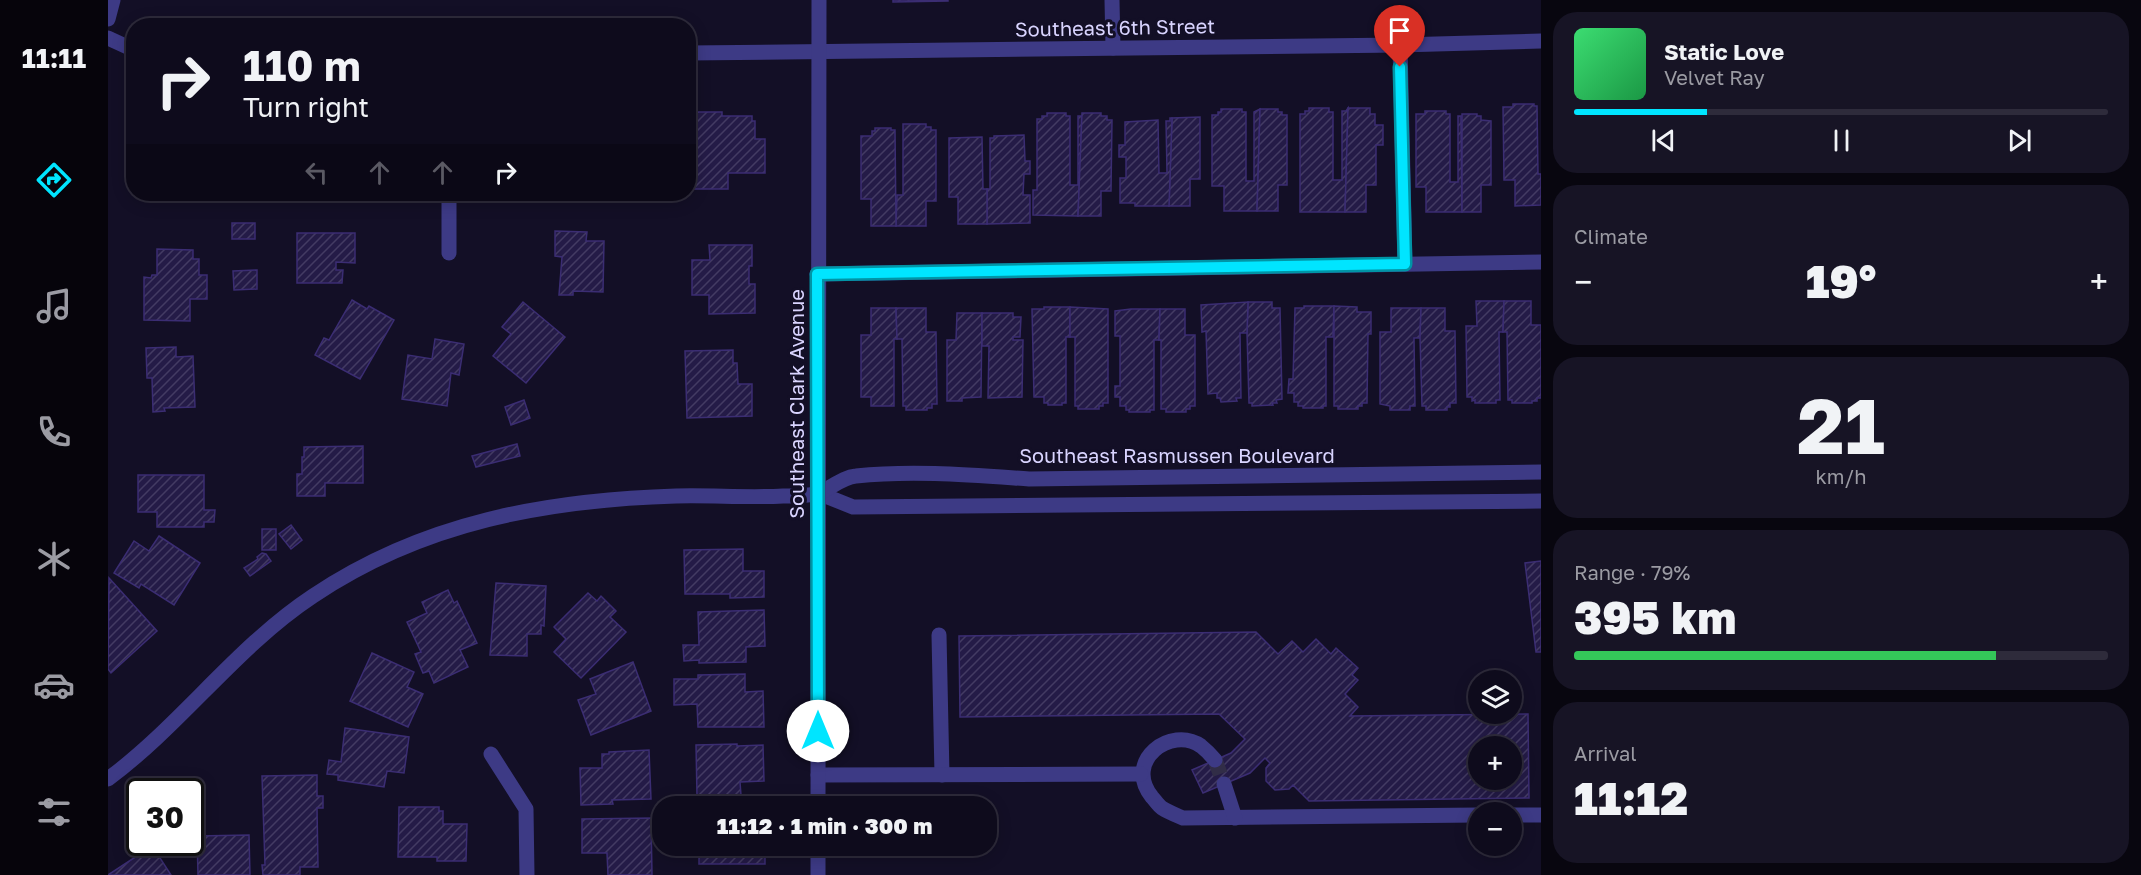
<!DOCTYPE html>
<meta charset="utf-8">
<style>
:root{--surface:#0e0b1c;--page:#171425;--text:#f1f3f6;--muted:#9b9ba3;--line:#2e2b3b;--accent:#00e5ff}
body{margin:0;font-family:"Golos Text",sans-serif;background:var(--page);color:var(--text);height:100vh;display:flex;flex-direction:column;font-size:22px;white-space:nowrap}
*{box-sizing:border-box;margin:0}
p{font-size:20px;color:var(--muted)}
.icon{flex:none;width:33px;height:33px;fill:none;stroke:currentColor;stroke-width:2;stroke-linecap:round;stroke-linejoin:round}
.map{position:relative;flex:1;overflow:hidden}
.drawer{display:flex;flex-direction:column;gap:12px;padding:12px;background:#08060f;width:600px}
.drawer>*{flex:none}
.hud{position:absolute;left:18px;top:18px;width:570px;height:183px;border-radius:24px;box-shadow:0 3px 15px #0003,0 0 0 2px var(--line);background:#0e0b1c;color:var(--text);overflow:hidden}
.buttons{position:absolute;left:1360px;top:670px;display:grid;gap:12px}
.buttons a{display:grid;place-items:center;width:54px;height:54px;border-radius:50%;background:var(--surface);box-shadow:0 3px 15px #0003,0 0 0 2px var(--line);font-size:30px}
.speed{position:absolute;left:18px;top:778px;display:flex;gap:12px;font-size:30px;font-weight:700;text-align:center}
.speed>*{display:grid;place-content:center;width:78px;height:78px;border-radius:50%;background:var(--surface);box-shadow:0 3px 15px #0003,0 0 0 2px var(--line);line-height:1}
.speed .limit{border:3px solid #111;border-radius:9px;background:#fff;color:#111}
.pin{position:absolute;display:grid;place-items:center;width:51px;height:51px;color:#fff;margin:-62px -26px;border-radius:50% 50% 50% 0;rotate:-45deg;box-shadow:0 0 6px #0007}
.pin .icon{rotate:45deg}
.me{position:absolute;width:66px;margin:-33px;rotate:0deg;stroke-linejoin:round;filter:drop-shadow(0 0 4px #0008)}
.turn{display:flex;align-items:center;gap:21px;height:126px;padding:0 18px;font-size:27px}
.turn .icon{width:78px;height:78px;stroke-width:2.5}
.turn b{display:block;font-size:42px;line-height:51px}
.lanes{display:flex;align-items:center;height:57px;padding:0 18px;background:#0003;justify-content:center;gap:30px;direction:ltr}
.lanes .off{opacity:.35}
.big{font-size:45px;font-weight:800;line-height:1.1}
.drawer .card{flex:1;display:flex;flex-direction:column;justify-content:center;gap:9px;min-width:0;padding:0 21px;border-radius:24px;background:var(--page)}
.drawer .dial{align-items:center;gap:0}
.dial b{font-size:78px;line-height:1}
.song{display:flex;align-items:center;gap:18px}
.cover{width:72px;height:72px;border-radius:9px;background:linear-gradient(135deg,hsl(140 70% 55%),hsl(140 70% 35%))}
.played{height:6px;border-radius:3px;background:linear-gradient(90deg,var(--accent) 25%,var(--line) 25%)}
.keys{display:flex;justify-content:space-around;direction:ltr}
.heat{display:flex;justify-content:space-between;align-items:center;font-size:33px;direction:ltr}
.charge{height:9px;border-radius:4px;background:linear-gradient(90deg,#34c759 79%,var(--line) 0)}
.trip{position:absolute;left:544px;top:796px;width:345px;height:60px;border-radius:24px;background:var(--surface);box-shadow:0 3px 15px #0003,0 0 0 2px var(--line);font-weight:800;line-height:60px;text-align:center}
main{display:flex;flex:1;min-height:0}
.tabs{display:flex;flex-direction:column;width:108px;justify-content:space-around;align-items:center;background:#06040b;color:var(--muted)}
.tabs .icon{width:42px;height:42px}
.tabs .current{color:var(--accent)}
.tabs b{font-size:27px;color:var(--text)}
.map>svg:first-child{display:block}
.building{fill:url(#building-hatch);stroke:#3b2d73;stroke-width:1.5;fill-rule:evenodd}
.lines{fill:none;stroke-linecap:round;stroke-linejoin:round}
.minor-tunnel{stroke:#312d47;stroke-width:15;stroke-dasharray:15 8;stroke-linecap:butt}
.minor{stroke:#3d3a85;stroke-width:15}
.route-casing{stroke:#0095a6;stroke-width:15}
.route{stroke:#00e5ff;stroke-width:10}
.labels{text-anchor:middle;dominant-baseline:central;stroke-width:6;stroke-linejoin:round;paint-order:stroke}
.street-label{font-size:20px;fill:#d9d4ff;stroke:#130f26}
</style>
<main>
<nav class="tabs">
<b>11:11</b>
<svg class="icon current" aria-label="directions" viewBox="0 0 24 24"><path d="M12 3l9 9-9 9-9-9zM9 14v-3h6M13 9l2 2-2 2"/></svg>
<svg class="icon" aria-label="music" viewBox="0 0 24 24"><path d="M9 18V5l10-2v13"/><circle cx="6" cy="18" r="3"/><circle cx="16" cy="16" r="3"/></svg>
<svg class="icon" aria-label="phone" viewBox="0 0 24 24"><path d="M5 4h4l2 5-3 2q2 4 5 5l2-3 5 2v4C11 20 4 13 5 4z"/></svg>
<svg class="icon" aria-label="climate" viewBox="0 0 24 24"><path d="M12 3v18M4 7l16 10M4 17L20 7"/></svg>
<svg class="icon" aria-label="car" viewBox="0 0 24 24"><path d="M5 17H2v-5l4-1 3-4h7l3 4 3 1v5h-3M9 17h6M6 11h13"/><circle cx="7" cy="17" r="2"/><circle cx="17" cy="17" r="2"/></svg>
<svg class="icon" aria-label="filters" viewBox="0 0 24 24"><path d="M4 7h16M4 17h16"/><circle cx="9" cy="7" r="2"/><circle cx="15" cy="17" r="2"/></svg>
</nav>
<div class="map">
<svg width="1433" height="875" viewBox="0 0 1433 875">
<defs>
<pattern id="building-hatch" width="6" height="6" patternUnits="userSpaceOnUse" patternTransform="scale(1.5)"><rect width="6" height="6" fill="#241b47"/><path d="M-1 1l2-2M0 6l6-6M5 7l2-2" fill="none" stroke="#433b63"/></pattern>
</defs>
<rect width="100%" height="100%" fill="#130f26"/>
<g class="building">
<polygon points="785,0 840,0 840,1 785,2"/>
<polygon points="1405,104 1426,104 1426,106 1429,106 1430,174 1433,174 1433,205 1407,206 1407,180 1396,180 1395,107 1405,107"/>
<polygon points="1201,108 1221,108 1221,112 1225,112 1225,180 1234,180 1234,111 1238,111 1240,108 1237,212 1192,212 1192,114 1197,114 1197,111 1201,111"/>
<polygon points="1240,108 1262,108 1262,114 1267,114 1267,125 1275,125 1275,145 1268,145 1268,185 1258,185 1258,212 1237,212"/>
<polygon points="1113,109 1134,109 1134,112 1138,112 1138,181 1146,181 1146,112 1152,109 1149,211 1116,211 1116,186 1104,186 1104,115 1110,115 1110,112 1113,112"/>
<polygon points="1152,109 1170,109 1170,112 1174,112 1174,115 1179,115 1179,185 1170,185 1170,211 1149,211"/>
<polygon points="1317,111 1338,111 1338,114 1342,114 1342,182 1350,182 1350,116 1353,116 1354,212 1318,212 1318,187 1308,187 1308,114 1317,114"/>
<polygon points="584,112 614,112 614,116 644,116 644,121 647,121 647,139 657,139 657,173 620,173 620,189 584,189"/>
<polygon points="939,113 958,113 958,116 962,116 962,185 970,185 970,116 974,116 970,216 925,215 925,190 929,190 929,119 934,119 934,116 939,116"/>
<polygon points="974,113 993,113 993,116 999,116 999,120 1004,120 1003,191 993,191 993,216 970,216"/>
<polygon points="1354,114 1369,114 1369,116 1373,116 1373,120 1383,121 1383,185 1373,185 1373,212 1354,212"/>
<polygon points="1092,117 1092,179 1082,179 1082,206 1061,206 1064,118"/>
<polygon points="1062,118 1064,118 1061,206 1027,206 1027,203 1012,203 1012,178 1018,178 1018,157 1011,157 1011,145 1017,145 1017,122 1050,120 1051,173 1059,173 1058,121 1062,121"/>
<polygon points="795,124 818,124 818,127 823,127 823,130 828,130 828,201 818,201 818,226 788,226 789,195 795,195"/>
<polygon points="767,128 783,128 783,130 787,130 788,226 763,226 763,199 753,199 753,136 764,136 764,131 767,131"/>
<polygon points="916,135 917,161 922,161 922,174 916,174 915,195 922,195 922,223 879,224 879,189 882,189 882,138 886,138 886,136"/>
<polygon points="874,137 875,189 879,189 879,224 850,224 850,197 841,197 841,138"/>
<rect x="124" y="223" width="23" height="16"/>
<polygon points="447,231 479,232 478,241 496,241 495,292 465,291 465,295 451,295 454,257 447,256"/>
<polygon points="189,233 247,233 247,263 228,262 228,270 235,270 234,283 189,283"/>
<polygon points="601,245 644,245 644,266 641,266 641,284 647,284 647,313 601,314 601,295 584,295 584,260 602,260"/>
<polygon points="49,249 85,250 85,259 91,259 91,275 99,275 99,299 82,299 82,321 36,320 36,277 43,278 44,275 49,275"/>
<polygon points="149,270 149,289 126,290 125,271"/>
<polygon points="244,300 259,309 261,306 286,320 252,379 207,355 216,338 221,340"/>
<polygon points="1368,301 1396,301 1395,332 1391,332 1392,400 1388,400 1388,403 1367,403 1367,400 1364,401 1364,397 1359,397 1358,326 1369,326"/>
<polygon points="1396,301 1423,301 1423,325 1433,325 1433,398 1429,398 1429,401 1424,401 1424,403 1404,403 1404,400 1400,400 1399,332 1395,332"/>
<polygon points="415,302 457,337 418,383 385,356 403,334 394,327"/>
<polygon points="1140,302 1164,302 1164,308 1172,308 1174,399 1168,400 1169,403 1164,403 1165,405 1144,406 1144,403 1141,403 1139,333"/>
<polygon points="1140,302 1139,333 1132,333 1133,398 1128,398 1129,401 1113,402 1112,398 1109,398 1109,393 1100,394 1098,331 1094,332 1093,305"/>
<polygon points="1196,306 1226,306 1225,337 1218,337 1218,406 1215,406 1215,408 1195,408 1195,406 1190,406 1190,402 1186,402 1186,393 1180,393 1181,379 1185,379 1187,308 1196,308"/>
<polygon points="1226,306 1249,307 1249,312 1263,312 1263,334 1260,334 1259,403 1254,403 1254,406 1250,406 1250,409 1230,409 1230,406 1226,406"/>
<polygon points="936,307 962,307 962,337 958,337 958,403 954,403 954,405 940,405 940,403 936,403 936,397 926,397 924,309 936,309"/>
<polygon points="962,307 1000,309 1000,403 995,403 995,406 991,406 991,409 970,409 970,406 967,406 967,337 962,337"/>
<polygon points="763,308 788,308 789,339 786,339 786,406 763,406 763,397 753,397 753,335 763,335"/>
<polygon points="788,308 818,308 818,332 828,332 829,404 824,404 824,408 819,408 819,410 798,410 798,406 795,406 794,339 789,339"/>
<polygon points="1283,308 1313,308 1312,338 1306,338 1307,406 1302,406 1302,410 1282,410 1282,406 1272,404 1272,332 1283,332"/>
<polygon points="1313,308 1337,308 1337,331 1347,331 1348,403 1342,403 1342,407 1339,407 1339,410 1318,410 1318,406 1314,406 1312,338"/>
<polygon points="1023,309 1052,309 1051,340 1046,340 1046,410 1042,410 1042,412 1021,412 1021,410 1018,410 1018,406 1012,406 1012,397 1007,397 1007,386 1012,386 1012,336 1007,336 1007,311"/>
<polygon points="1052,309 1077,309 1077,335 1087,335 1087,406 1082,406 1082,409 1078,409 1078,412 1058,412 1058,409 1053,409 1053,340 1051,340"/>
<polygon points="849,313 874,313 873,397 854,398 854,401 839,401 839,340 848,340"/>
<polygon points="874,313 905,313 905,317 913,317 912,337 905,337 905,340 915,340 914,397 880,398 881,346 874,346"/>
<polygon points="327,339 356,344 351,375 343,373 339,406 294,399 300,355 324,359"/>
<polygon points="68,347 68,357 85,356 87,407 56,408 57,411 45,412 44,378 39,378 38,348"/>
<polygon points="625,350 625,363 629,363 630,384 644,384 644,416 579,418 577,351"/>
<polygon points="416,400 422,418 403,425 397,407"/>
<polygon points="409,444 412,456 368,467 364,456"/>
<polygon points="255,446 255,483 217,483 217,496 189,496 189,474 194,474 194,457 196,457 196,447"/>
<polygon points="30,475 96,475 96,510 107,510 106,522 96,522 96,527 49,527 49,512 30,512"/>
<polygon points="183,525 194,540 183,549 171,534"/>
<rect x="154" y="529" width="14" height="21"/>
<polygon points="51,536 92,563 66,605 33,584 31,588 6,573 26,541 41,551"/>
<polygon points="635,549 635,571 656,571 656,597 622,598 622,594 577,594 576,550"/>
<polygon points="154,553 158,554 163,561 142,576 136,568 150,559 149,557"/>
<polygon points="1433,561 1433,652 1428,652 1417,563"/>
<polygon points="1,578 49,631 3,673 0,669"/>
<polygon points="388,583 438,586 436,626 433,625 433,634 419,634 419,656 382,655"/>
<polygon points="340,590 346,603 349,601 369,643 352,650 360,667 326,683 321,671 315,673 307,654 313,652 299,622 319,613 314,602"/>
<polygon points="480,593 489,601 493,596 508,611 502,617 518,632 473,678 446,652 458,639 446,627"/>
<polygon points="656,610 657,646 638,647 638,662 591,663 591,660 576,661 575,645 591,645 590,612"/>
<path d="M 1148,632 L 1170,654 L 1184,641 L 1195,652 L 1208,639 L 1223,654 L 1228,648 L 1250,668 L 1244,675 L 1250,680 L 1237,694 L 1250,707 L 1242,716 L 1420,714 L 1421,798 L 1201,801 L 1185,785 L 1181,789 L 1167,790 L 1158,781 L 1158,768 L 1162,763 L 1157,758 L 1142,773 L 1095,793 L 1084,770 L 1123,753 L 1137,739 L 1111,714 L 852,717 L 851,636 ZM 1371,747 L 1404,747 L 1404,780 L 1371,780 Z"/>
<polygon points="264,653 306,672 299,687 315,694 300,727 242,701"/>
<polygon points="525,662 543,711 483,735 470,700 488,694 482,679"/>
<polygon points="637,674 637,692 655,691 656,727 590,727 589,704 566,705 566,679 590,679 590,675"/>
<polygon points="237,728 301,737 296,773 279,771 276,787 230,780 230,775 219,774 221,760 233,762"/>
<polygon points="629,744 629,746 655,745 656,781 632,782 633,795 589,796 588,745"/>
<polygon points="541,750 543,799 504,800 505,804 473,805 472,768 494,768 494,754 501,754 501,752"/>
<polygon points="209,775 209,796 215,796 215,808 209,808 210,867 192,867 192,875 155,875 154,865 157,865 154,776"/>
<polygon points="291,807 331,807 331,811 335,811 335,824 359,824 358,861 329,861 329,857 290,857"/>
<polygon points="543,818 544,875 500,875 499,853 474,853 474,819"/>
<polygon points="141,835 142,875 90,875 89,836"/>
<polygon points="32,843 38,843 41,848 45,847 63,875 0,875 29,856 23,848"/>
<rect x="591" y="846" width="66" height="18"/>
</g>
<g class="lines">
<polyline class="minor-tunnel" points="1107,760 1116,784"/>
<g class="minor">
<polyline points="1004,0 1005,48"/>
<polyline points="0,19 5,0"/>
<polyline points="0,38 26,50"/>
<polyline points="1292,45 1297,264"/>
<polyline points="580,53 1292,45 1433,41"/>
<polyline points="341,253 341,194"/>
<polyline points="709,274 1433,262"/>
<polyline points="710,493 745,507 1433,501"/>
<polyline points="831,635 834,775"/>
<polyline points="383,754 418,809 419,875"/>
<path d="M 1107,760 C 1103,755 1098,750 1093,746 C 1063,725 1015,761 1044,797 C 1047,800 1050,805 1054,808 C 1060,812 1068,815 1075,818 L 1371,815"/>
<polyline points="710,775 1033,774"/>
<path d="M 0,779 C 74,724 128,647 205,596 C 315,522 439,500 568,496 C 604,495 640,498 675,496 C 686,496 701,496 711,493 C 723,488 735,477 748,476 C 805,470 863,475 921,479 L 1433,472"/>
<polyline points="1116,784 1127,818"/>
<polyline points="710,807 711,0"/>
<polyline points="1404,815 1433,815"/>
<polyline points="710,846 710,875"/>
</g>
</g>
<g class="lines">
<g class="route-casing">
<polyline id="route" points="710,731 709,274 1297,264 1292,67"/>
</g>
<use href="#route" class="route"/>
</g>
<g class="labels">
<g class="street-label">
<text transform="translate(1007 27) rotate(-1)">Southeast 6th Street</text>
<text transform="translate(688 404) rotate(-90)">Southeast Clark Avenue</text>
<text x="1069" y="455">Southeast Rasmussen Boulevard</text>
</g>
</g>
</svg>
<div class="buttons">
<a><svg class="icon" aria-label="layers" viewBox="0 0 24 24"><path d="M12 4l9 5-9 5-9-5zM3 14l9 5 9-5"/></svg></a>
<a>+</a>
<a>−</a>
</div>
<div class="speed"><div class="limit">30</div></div>
<div class="pin" style="left:1292px;top:67px;background:#d93025"><svg class="icon" aria-label="arrive" viewBox="0 0 24 24"><path d="M6 21V4h12l-3 4 3 4H6"/></svg></div>
<svg class="me" style="left:710px;top:731px" viewBox="-20 -20 40 40"><circle r="19" fill="#fff"/><path d="M0-13L10 11 0 6-10 11z" fill="#00e5ff"/></svg>
<div class="trip">11:12 · 1 min · 300 m</div>
<div class="hud">
<div class="turn"><svg class="icon" aria-label="right" viewBox="0 0 24 24"><path d="M7 20v-9h11M14 6l5 5-5 5"/></svg><div><b>110 m</b>Turn right</div></div>
<div class="lanes"><svg class="icon off" aria-label="left" viewBox="0 0 24 24"><path d="M17 20v-9H6M10 6l-5 5 5 5"/></svg><svg class="icon off" aria-label="ahead" viewBox="0 0 24 24"><path d="M12 20V5M6 11l6-6 6 6"/></svg><svg class="icon off" aria-label="ahead" viewBox="0 0 24 24"><path d="M12 20V5M6 11l6-6 6 6"/></svg><svg class="icon" aria-label="right" viewBox="0 0 24 24"><path d="M7 20v-9h11M14 6l5 5-5 5"/></svg></div>
</div>
</div>
<section class="drawer">
<div class="card">
<div class="song"><i class="cover"></i><div><b>Static Love</b><p>Velvet Ray</p></div></div>
<div class="played"></div>
<div class="keys"><svg class="icon" aria-label="previous" viewBox="0 0 24 24"><path d="M18 5L8 12l10 7zM5 5v14"/></svg><svg class="icon" aria-label="pause" viewBox="0 0 24 24"><path d="M8 5v14M16 5v14"/></svg><svg class="icon" aria-label="next" viewBox="0 0 24 24"><path d="M6 5l10 7-10 7zM19 5v14"/></svg></div>
</div>
<div class="card"><p>Climate</p>
<div class="heat"><a>−</a><b class="big">19°</b><a>+</a></div>
</div>
<div class="card dial"><b>21</b><p>km/h</p></div>
<div class="card"><p>Range · 79%</p><b class="big">395 km</b><div class="charge"></div></div>
<div class="card"><p>Arrival</p><b class="big">11:12</b></div>
</section>
</main>
